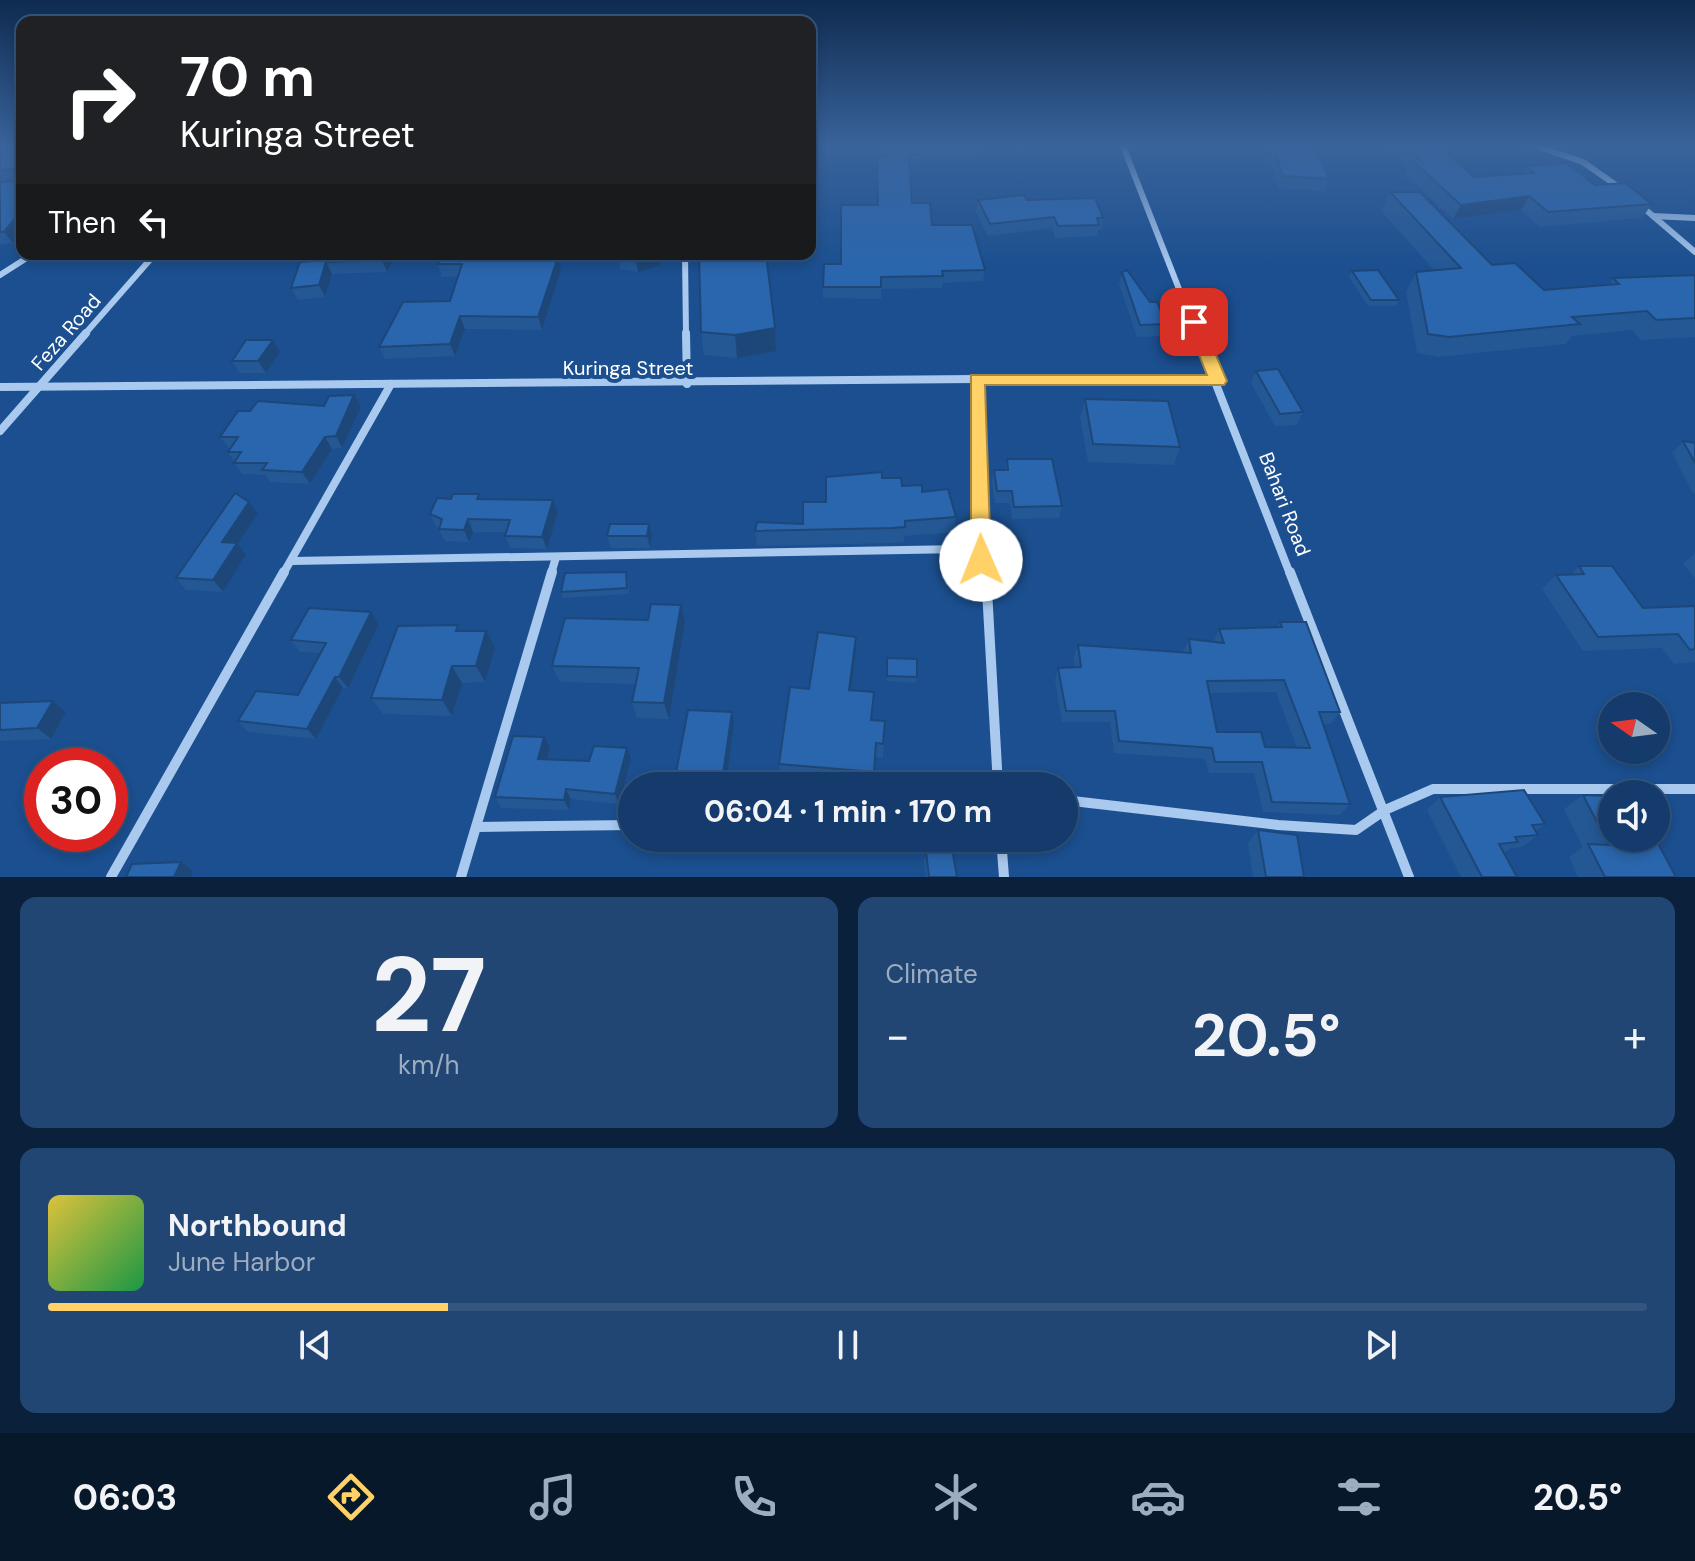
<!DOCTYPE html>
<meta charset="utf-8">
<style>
:root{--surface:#143b6b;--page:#214673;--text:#f1f3f6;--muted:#9dadc1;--line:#33557e;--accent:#ffd166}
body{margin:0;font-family:"DM Sans",sans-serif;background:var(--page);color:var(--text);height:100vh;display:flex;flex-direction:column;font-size:30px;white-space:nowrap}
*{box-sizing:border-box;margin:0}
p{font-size:26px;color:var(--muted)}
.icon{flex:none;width:44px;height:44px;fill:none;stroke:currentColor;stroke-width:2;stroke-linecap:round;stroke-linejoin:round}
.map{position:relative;height:877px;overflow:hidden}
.panel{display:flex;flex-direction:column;gap:20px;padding:20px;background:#0b203b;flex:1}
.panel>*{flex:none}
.guide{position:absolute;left:16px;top:16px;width:800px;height:244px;border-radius:16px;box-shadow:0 4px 12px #0003,0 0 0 2px var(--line);background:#202124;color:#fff;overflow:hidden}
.needle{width:52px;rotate:284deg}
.tools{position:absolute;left:1598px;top:692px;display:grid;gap:16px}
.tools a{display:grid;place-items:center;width:72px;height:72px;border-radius:50%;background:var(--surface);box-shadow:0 4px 12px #0003,0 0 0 2px var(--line);font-size:40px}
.speed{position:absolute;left:24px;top:748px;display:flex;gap:16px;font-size:40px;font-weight:700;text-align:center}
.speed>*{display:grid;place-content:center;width:104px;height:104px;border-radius:50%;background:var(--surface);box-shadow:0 4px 12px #0003,0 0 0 2px var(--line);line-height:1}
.speed .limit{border:12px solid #d22;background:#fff;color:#111}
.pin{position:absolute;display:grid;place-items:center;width:68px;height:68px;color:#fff;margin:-34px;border-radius:16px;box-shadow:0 4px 12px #0006}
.me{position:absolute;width:88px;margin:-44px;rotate:359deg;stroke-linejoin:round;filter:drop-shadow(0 0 6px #0008)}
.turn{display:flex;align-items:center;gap:28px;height:168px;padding:0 32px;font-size:36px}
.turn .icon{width:104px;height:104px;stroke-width:2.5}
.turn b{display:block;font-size:56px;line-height:68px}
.then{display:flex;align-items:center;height:76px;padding:0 32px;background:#0003;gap:16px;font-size:30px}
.big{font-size:60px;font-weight:700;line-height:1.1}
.panel .card{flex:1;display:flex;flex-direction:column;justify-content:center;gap:12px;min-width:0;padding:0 28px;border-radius:16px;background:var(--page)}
.panel .dial{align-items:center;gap:0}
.dial b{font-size:104px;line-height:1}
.song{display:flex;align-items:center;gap:24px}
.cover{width:96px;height:96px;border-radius:12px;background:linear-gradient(135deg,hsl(50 70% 55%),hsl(140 70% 35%))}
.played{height:8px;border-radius:4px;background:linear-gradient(90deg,var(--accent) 25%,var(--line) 25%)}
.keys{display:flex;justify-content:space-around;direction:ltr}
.heat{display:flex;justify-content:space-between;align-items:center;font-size:44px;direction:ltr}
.panel .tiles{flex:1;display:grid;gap:20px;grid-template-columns:1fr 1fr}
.card:last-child{grid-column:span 2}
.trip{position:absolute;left:618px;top:772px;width:460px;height:80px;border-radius:40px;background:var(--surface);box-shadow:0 4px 12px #0003,0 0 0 2px var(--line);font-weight:700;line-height:80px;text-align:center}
.menu{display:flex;height:128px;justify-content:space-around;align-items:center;background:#08182b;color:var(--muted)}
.menu .icon{width:56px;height:56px}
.menu .active{color:var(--accent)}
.menu b{font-size:36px;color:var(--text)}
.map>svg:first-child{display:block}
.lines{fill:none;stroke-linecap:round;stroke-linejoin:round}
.minor-far2{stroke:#a9c9ee;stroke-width:6}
.minor-far1{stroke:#a9c9ee;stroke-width:8}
.minor{stroke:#a9c9ee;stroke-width:10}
.wall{fill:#245895;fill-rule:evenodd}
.shaded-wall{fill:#1d4779}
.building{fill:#2a66ad;stroke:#1d4779;stroke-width:2;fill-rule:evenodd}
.route{fill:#ffd166;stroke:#a68842;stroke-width:2}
.labels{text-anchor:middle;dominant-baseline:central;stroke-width:8;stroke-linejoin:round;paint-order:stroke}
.street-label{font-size:20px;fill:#fff;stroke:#1b4f8f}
</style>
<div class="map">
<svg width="1695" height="877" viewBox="0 0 1695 877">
<rect width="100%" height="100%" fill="#1b4f8f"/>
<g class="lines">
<g class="minor-far2">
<polyline points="1123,146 1197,335"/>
<polyline points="1536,146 1583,162 1623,190"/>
<polyline points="1639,204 1695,252"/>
<polyline points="1653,216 1695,218"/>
<polyline points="685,254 686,335"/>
<polyline points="0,275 33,254"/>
<polyline points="84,335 155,254"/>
</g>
<g class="minor-far1">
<polyline points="686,333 687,384"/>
<polyline points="1196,333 1290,574"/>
<polyline points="977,379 981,560"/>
<polyline points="0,387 977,379 1218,381"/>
<polyline points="0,431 86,333"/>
<polyline points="293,561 962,549 981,560 987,574"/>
<polyline points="283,574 391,384"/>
<polyline points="551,574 556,557"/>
</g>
<g class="minor">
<polyline points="986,572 998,786"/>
<polyline points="1290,572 1409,877"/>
<polyline points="1064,800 1278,825 1356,830 1385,810 1433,789 1695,789"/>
<polyline points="478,827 632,825"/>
<polyline points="1001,838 1004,877"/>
<polyline points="111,877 284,572"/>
<polyline points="461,877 552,572"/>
</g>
</g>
<g class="wall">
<polygon points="0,146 22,146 13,243 0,244"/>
<polygon points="885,146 978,146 976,156 918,158 918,166 910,166 912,203 932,225 985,270 983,281 943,283 942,288 881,289 881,299 823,298 823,287 841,264 878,205 885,157"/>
<polygon points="1388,146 1439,146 1474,177 1522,173 1526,166 1595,185 1652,204 1642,218 1539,227 1521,210 1453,219 1405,174 1408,168"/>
<polygon points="1273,147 1329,179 1324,191 1279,188 1269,158"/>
<polygon points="1390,192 1492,265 1544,290 1609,285 1613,278 1695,275 1695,337 1641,340 1632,330 1572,336 1566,344 1438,357 1417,353 1406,292 1416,272 1435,271 1381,211"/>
<polygon points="978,200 1027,200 1103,218 1101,229 1098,230 1097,236 1055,238 1052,228 988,236 976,212"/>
<polygon points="396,254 387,272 332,274 325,297 298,300 291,288 300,262"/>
<polygon points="540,254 538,259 561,270 542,330 465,329 455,356 385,359 379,347 450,301 458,276 442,277 438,264"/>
<polygon points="618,254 660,254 660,266 638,272 620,269"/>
<polygon points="1352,271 1399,300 1396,306 1368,306 1349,277"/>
<polygon points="1122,272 1167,324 1163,336 1137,337 1119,284"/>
<polygon points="775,328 776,351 737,358 704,355 701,332"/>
<polygon points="280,352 266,373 240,373 232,361"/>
<polygon points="1256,371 1303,412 1297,425 1275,426 1251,383"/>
<polygon points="1085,399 1180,447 1174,465 1088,462 1080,417"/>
<polygon points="361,407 342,448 332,449 310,484 270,482 265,475 242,474 228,452 230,449 220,437 250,411"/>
<polygon points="1683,441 1695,443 1695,493 1693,493 1672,453"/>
<polygon points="1007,459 1062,506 1059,518 1012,519 1010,503 995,503 992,482 994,470 1005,470"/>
<polygon points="882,478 922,492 956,517 954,532 904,536 904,542 892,543 757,546 755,531 803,524 826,502"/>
<polygon points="481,499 553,500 558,512 547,549 510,548 505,536 506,532 473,532 469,542 445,541 439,529 439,528 436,526 430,514"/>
<polygon points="258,514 238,544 246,555 223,592 186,590 176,578"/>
<polygon points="607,536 652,536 650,548 611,548"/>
<polygon points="1695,553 1695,578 1683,564"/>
<polygon points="1579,566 1643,608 1695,606 1695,662 1674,664 1662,648 1583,651 1542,589 1556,575 1572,574"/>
<polygon points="626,572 628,578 629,594 563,598 561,592"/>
<polygon points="681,605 685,622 669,719 637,718 632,702 636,684 560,682 552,666"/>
<path d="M 1280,622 L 1340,712 L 1331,724 L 1323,724 L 1350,804 L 1340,815 L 1263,812 L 1254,773 L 1209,773 L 1205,759 L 1114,753 L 1110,722 L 1062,722 L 1055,680 L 1058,668 L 1075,667 L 1074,657 L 1078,645 L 1183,652 L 1189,639 L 1213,642 L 1219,629 L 1278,627 ZM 1276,692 L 1297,748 L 1265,747 L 1217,732 L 1209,693 Z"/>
<polygon points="379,624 348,688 343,688 316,739 248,732 238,721 298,695 320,653 300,652 291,640"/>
<polygon points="461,631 495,648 485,682 462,683 452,716 383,714 371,698"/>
<polygon points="856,637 856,652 851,691 872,720 885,721 883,758 875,757 873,786 781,779 779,764 809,689"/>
<polygon points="887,658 917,677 916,683 887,681"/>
<polygon points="53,701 66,712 51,739 0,741 0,703"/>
<polygon points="732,712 734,723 726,785 680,783 676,773"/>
<polygon points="550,748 546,759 589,761 631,759 619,804 571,799 569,810 501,808 495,797"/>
<polygon points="1583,795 1676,877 1578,877 1569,857 1583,847 1564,809"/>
<polygon points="1440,797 1545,824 1536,831 1538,835 1522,847 1511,848 1504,853 1517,877 1461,877 1427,810"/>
<polygon points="1258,830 1304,877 1253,877 1248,843"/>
<polygon points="926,852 957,877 926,877 924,861"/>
</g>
<g class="shaded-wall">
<polygon points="1529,196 1521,210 1453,219 1461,205"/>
<polygon points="22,210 22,232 13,243 4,232"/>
<polygon points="385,254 396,254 387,272 382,260"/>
<polygon points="532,254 540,254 534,272 530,260"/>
<polygon points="657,254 660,254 660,266 638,272 636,260"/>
<polygon points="558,257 561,270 542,330 538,317"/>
<polygon points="326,262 332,274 325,297 319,285"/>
<polygon points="460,316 465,329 455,356 450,344"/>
<polygon points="775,328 776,351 737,358 735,335"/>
<polygon points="273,340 280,352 266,373 258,361"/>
<polygon points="354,395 361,407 342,448 336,436"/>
<polygon points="325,437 332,449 310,484 302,472"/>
<polygon points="553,500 558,512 547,549 542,537"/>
<polygon points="249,502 258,514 238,544 246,555 223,592 213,580 222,542"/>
<polygon points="468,519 473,532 469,542 464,530"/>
<polygon points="649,524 652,536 650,548 647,536"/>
<polygon points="681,605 685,622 669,719 664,703"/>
<polygon points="371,612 379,624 348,688 339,677"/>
<polygon points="486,631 495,648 485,682 476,666"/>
<polygon points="856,637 856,652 849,705 849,690"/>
<polygon points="452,666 462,683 452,716 442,700"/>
<polygon points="335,677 343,688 316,739 307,729"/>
<polygon points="53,701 66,712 51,739 37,728"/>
<polygon points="732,712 734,723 726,785 723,774"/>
<polygon points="544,737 550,748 544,769 538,759"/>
<polygon points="627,748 631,759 619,804 615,794"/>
<polygon points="566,789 571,799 569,810 564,800"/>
<polygon points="181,862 193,871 191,877 174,877"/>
</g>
<g class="building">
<polygon points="0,146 22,146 22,210 4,232 0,232 0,182 15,181 20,175 14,169 0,170"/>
<polygon points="885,146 947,146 918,147 919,155 909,155 912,203 930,203 932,225 972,225 985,270 942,271 943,276 881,277 881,287 823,287 824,264 841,264 841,205 878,205 877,156 886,157"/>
<polygon points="1407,146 1439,146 1474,177 1534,173 1526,166 1567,163 1595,185 1625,183 1652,204 1548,212 1529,196 1461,205 1412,160 1419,159"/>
<polygon points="1273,147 1317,150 1329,179 1283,176"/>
<polygon points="1390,192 1420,192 1492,265 1515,263 1544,290 1619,284 1613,278 1695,275 1695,318 1656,320 1647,311 1572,317 1580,324 1449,337 1428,334 1416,272 1461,268"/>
<polygon points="1024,195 1027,200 1095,198 1103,218 1097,218 1099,225 1058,226 1054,217 990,224 978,200"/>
<polygon points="332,254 385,254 382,260 326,262 319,285 291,288 300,262 327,260"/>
<polygon points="442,254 532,254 530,260 558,257 538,317 460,316 450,344 379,347 403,302 450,301 462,264 438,264"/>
<polygon points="618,254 657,254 636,260 618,257"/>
<polygon points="699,254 766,254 775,328 735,335 701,332"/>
<polygon points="1127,270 1150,302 1157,302 1167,324 1140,325 1122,272"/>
<polygon points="1378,270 1399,300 1371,300 1352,271"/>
<polygon points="246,340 273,340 258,361 232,361"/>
<polygon points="1278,369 1303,412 1280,414 1256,371"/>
<polygon points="354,395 336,436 325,437 302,472 262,470 267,463 234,463 241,452 228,452 238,437 220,437 238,411 250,411 258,401 324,406 329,396"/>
<polygon points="1085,399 1168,401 1180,447 1093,444"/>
<polygon points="1683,441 1695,443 1695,463"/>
<polygon points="1007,459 1052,459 1062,506 1014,507 1012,491 997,491 994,470 1008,470"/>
<polygon points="882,472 882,478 901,478 902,486 922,485 922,492 948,489 956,517 905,521 905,527 893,528 755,531 757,522 803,524 803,502 826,502 826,477"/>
<polygon points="235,493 249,502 222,542 237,543 213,580 176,578"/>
<polygon points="453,494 479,494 477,499 553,500 542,537 505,536 510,520 468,519 464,530 439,529 442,519 430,514 437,498 451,499"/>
<polygon points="610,524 649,524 647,536 607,536"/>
<polygon points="1579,566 1612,566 1643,608 1695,606 1695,649 1690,650 1678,634 1598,637 1556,575 1584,574"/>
<polygon points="626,572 627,588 561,592 565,573"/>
<polygon points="651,604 681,605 664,703 632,702 639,668 552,666 565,618 648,620"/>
<polygon points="309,608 371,612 339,677 335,677 307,729 238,721 256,691 298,695 326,643 291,640"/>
<path d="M 1280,622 L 1306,622 L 1340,712 L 1319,712 L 1350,804 L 1272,802 L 1262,762 L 1215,762 L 1212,748 L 1119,741 L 1115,711 L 1066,711 L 1058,668 L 1081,667 L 1078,645 L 1191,653 L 1189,639 L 1224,643 L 1219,629 L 1282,627 ZM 1284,680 L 1310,748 L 1265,747 L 1261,732 L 1217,732 L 1207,681 Z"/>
<polygon points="458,625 456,631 486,631 476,666 452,666 442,700 371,698 398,626"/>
<polygon points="818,632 856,637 849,690 874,692 871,720 885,721 883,744 876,743 874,772 779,764 790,687 809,689"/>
<polygon points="887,658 917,659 917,677 887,676"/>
<polygon points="53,701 37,728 0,730 0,703"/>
<polygon points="688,710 732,712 723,774 676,773"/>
<polygon points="513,736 544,737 538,759 589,761 594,746 627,748 615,794 566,789 564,800 495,797"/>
<polygon points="1524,790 1545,824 1532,825 1538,835 1515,837 1518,842 1499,844 1517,877 1482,877 1440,797"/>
<polygon points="1583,795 1612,796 1612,838 1655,838 1676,877 1605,877 1588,844 1609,845"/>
<polygon points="1258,830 1297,835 1304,877 1266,877"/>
<polygon points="952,849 957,877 929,877 926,852"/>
<polygon points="181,862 174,877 126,877 132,864"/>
</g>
<linearGradient id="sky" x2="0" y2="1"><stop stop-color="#0f2b4f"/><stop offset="0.54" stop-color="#39639b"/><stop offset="1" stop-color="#39639b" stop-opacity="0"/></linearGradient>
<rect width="1695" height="269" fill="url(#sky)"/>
<polygon class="route" points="1194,317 1202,322 1227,381 1224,385 985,385 991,560 981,568 974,566 971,560 971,375 1207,375 1186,322"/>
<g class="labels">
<g class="street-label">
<text transform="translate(66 332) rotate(-49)">Feza Road</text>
<text x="628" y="368">Kuringa Street</text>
<text transform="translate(1285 504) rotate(69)">Bahari Road</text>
</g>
</g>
</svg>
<div class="tools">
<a><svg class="needle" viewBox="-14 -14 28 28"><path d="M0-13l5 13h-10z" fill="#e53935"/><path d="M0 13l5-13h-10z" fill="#9dadc1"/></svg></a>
<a><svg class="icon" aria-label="sound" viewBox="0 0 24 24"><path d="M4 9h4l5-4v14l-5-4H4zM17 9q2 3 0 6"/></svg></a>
</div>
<div class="speed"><div class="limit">30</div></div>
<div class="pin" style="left:1194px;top:322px;background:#d93025"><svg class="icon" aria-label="arrive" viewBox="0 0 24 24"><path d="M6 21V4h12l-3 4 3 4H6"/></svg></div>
<svg class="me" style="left:981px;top:560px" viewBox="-20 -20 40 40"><circle r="19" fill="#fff"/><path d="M0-13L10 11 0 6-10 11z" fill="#ffd166"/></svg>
<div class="trip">06:04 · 1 min · 170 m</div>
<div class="guide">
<div class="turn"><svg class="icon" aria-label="right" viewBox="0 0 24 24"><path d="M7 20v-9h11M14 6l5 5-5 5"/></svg><div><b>70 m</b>Kuringa Street</div></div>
<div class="then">Then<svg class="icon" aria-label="left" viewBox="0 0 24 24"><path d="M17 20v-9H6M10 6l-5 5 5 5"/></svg></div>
</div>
</div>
<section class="panel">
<div class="tiles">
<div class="card dial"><b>27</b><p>km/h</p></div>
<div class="card"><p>Climate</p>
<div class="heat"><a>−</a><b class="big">20.5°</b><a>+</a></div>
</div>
<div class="card">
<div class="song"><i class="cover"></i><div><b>Northbound</b><p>June Harbor</p></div></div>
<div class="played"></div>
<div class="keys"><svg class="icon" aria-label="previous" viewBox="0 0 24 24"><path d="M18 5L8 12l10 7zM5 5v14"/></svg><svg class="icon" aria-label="pause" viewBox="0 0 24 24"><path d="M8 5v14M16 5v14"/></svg><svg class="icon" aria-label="next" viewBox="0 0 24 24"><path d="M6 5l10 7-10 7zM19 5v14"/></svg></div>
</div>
</div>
</section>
<nav class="menu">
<b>06:03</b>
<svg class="icon active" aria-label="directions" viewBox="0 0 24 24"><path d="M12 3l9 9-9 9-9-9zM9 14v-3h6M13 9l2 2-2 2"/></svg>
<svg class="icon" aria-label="music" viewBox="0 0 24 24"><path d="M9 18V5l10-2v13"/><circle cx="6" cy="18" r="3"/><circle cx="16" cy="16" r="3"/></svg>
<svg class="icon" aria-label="phone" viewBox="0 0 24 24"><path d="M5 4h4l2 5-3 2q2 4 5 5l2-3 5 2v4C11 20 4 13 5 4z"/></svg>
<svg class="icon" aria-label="climate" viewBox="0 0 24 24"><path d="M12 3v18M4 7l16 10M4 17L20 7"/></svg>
<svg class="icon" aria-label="car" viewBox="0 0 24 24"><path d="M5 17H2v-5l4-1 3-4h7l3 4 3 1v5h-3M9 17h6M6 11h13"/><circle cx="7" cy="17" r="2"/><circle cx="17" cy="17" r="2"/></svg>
<svg class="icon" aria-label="filters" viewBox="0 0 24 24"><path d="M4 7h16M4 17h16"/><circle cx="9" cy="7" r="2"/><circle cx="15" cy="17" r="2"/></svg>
<b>20.5°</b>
</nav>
